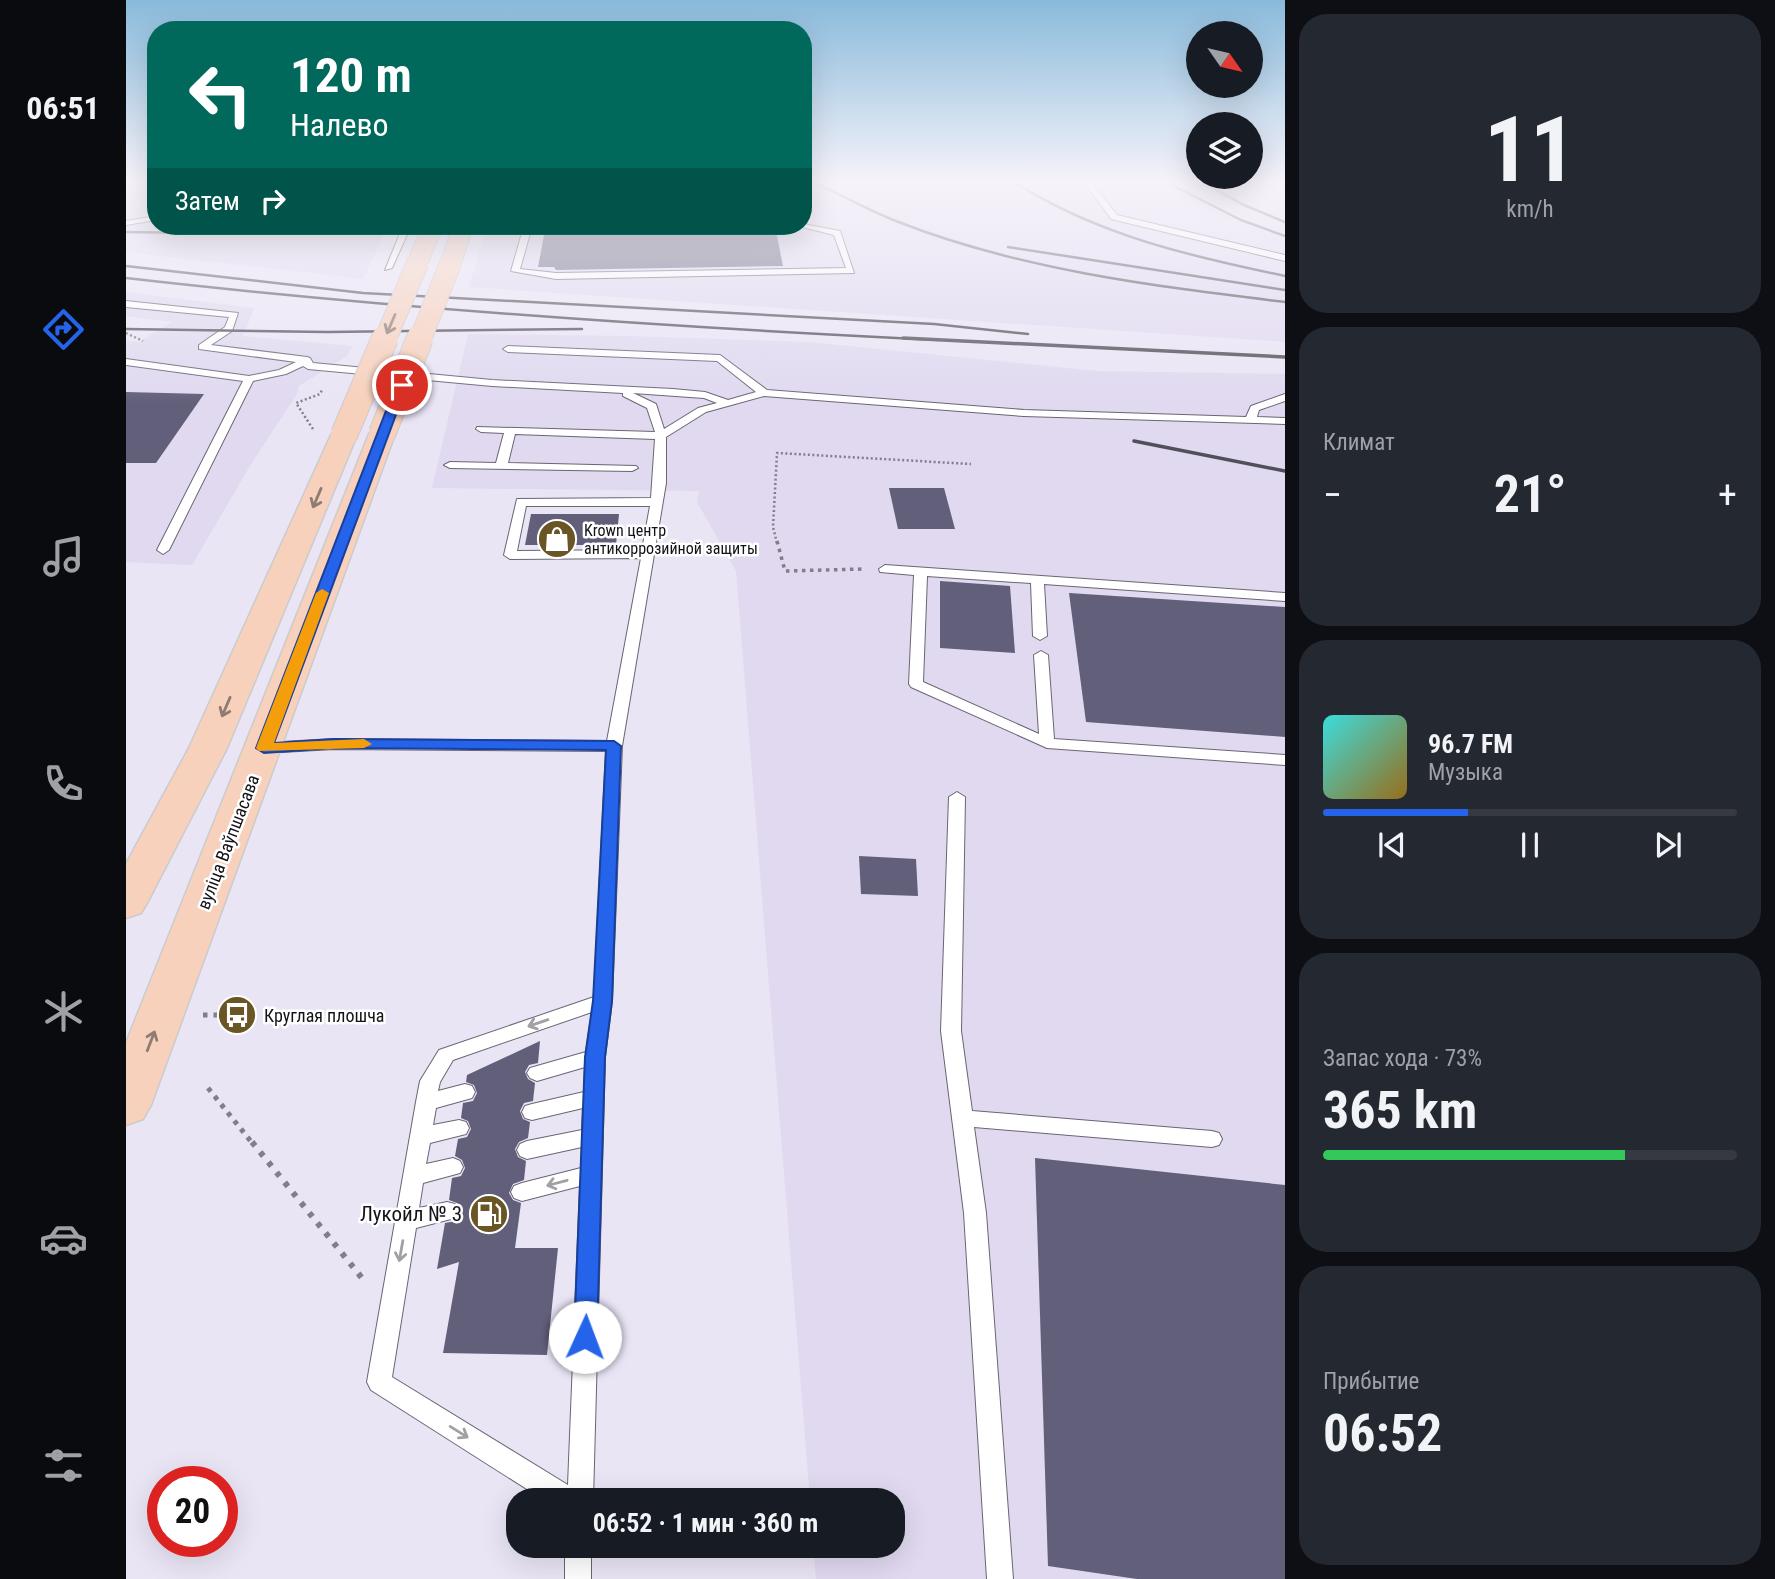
<!DOCTYPE html>
<html lang="ru">
<meta charset="utf-8">
<style>
:root{--surface:#171b24;--page:#242831;--text:#f1f3f6;--muted:#9ea1a6;--line:#363941;--accent:#2563eb}
body{margin:0;font-family:"Roboto Condensed",sans-serif;background:var(--page);color:var(--text);height:100vh;display:flex;flex-direction:column;font-size:26px;white-space:nowrap}
*{box-sizing:border-box;margin:0}
p{font-size:23px;color:var(--muted)}
.icon{flex:none;width:38px;height:38px;fill:none;stroke:currentColor;stroke-width:2;stroke-linecap:round;stroke-linejoin:round}
.map{position:relative;flex:1;overflow:hidden}
.sheet{display:flex;flex-direction:column;gap:14px;padding:14px;background:#0d0f14;width:490px}
.sheet>*{flex:none}
.banner{position:absolute;left:21px;top:21px;width:665px;height:214px;border-radius:28px;box-shadow:0 7px 28px #0002;background:#00695c;color:#fff;overflow:hidden}
.needle{width:46px;rotate:124deg}
.fabs{position:absolute;left:1060px;top:21px;display:grid;gap:14px}
.fabs a{display:grid;place-items:center;width:77px;height:77px;border-radius:50%;background:var(--surface);box-shadow:0 7px 28px #0002;font-size:35px}
.speed{position:absolute;left:21px;top:1466px;display:flex;gap:14px;font-size:35px;font-weight:700;text-align:center}
.speed>*{display:grid;place-content:center;width:91px;height:91px;border-radius:50%;background:var(--surface);box-shadow:0 7px 28px #0002;line-height:1}
.speed .limit{border:10px solid #d22;background:#fff;color:#111}
.pin{position:absolute;display:grid;place-items:center;width:60px;height:60px;color:#fff;margin:-30px;border:4px solid #fff;border-radius:50%;box-shadow:0 2px 7px #0007}
.me{position:absolute;width:77px;margin:-38px;rotate:2deg;stroke-linejoin:round;filter:drop-shadow(0 0 5px #0008)}
.turn{display:flex;align-items:center;gap:24px;height:147px;padding:0 28px;font-size:32px}
.turn .icon{width:91px;height:91px;stroke-width:2.5}
.turn b{display:block;font-size:49px;line-height:60px}
.then{display:flex;align-items:center;height:66px;padding:0 28px;background:#0003;gap:14px;font-size:26px}
.big{font-size:52px;font-weight:700;line-height:1.1}
.sheet .widget{flex:1;display:flex;flex-direction:column;justify-content:center;gap:10px;min-width:0;padding:0 24px;border-radius:28px;background:var(--page)}
.sheet .dial{align-items:center;gap:0}
.dial b{font-size:91px;line-height:1}
.song{display:flex;align-items:center;gap:21px}
.cover{width:84px;height:84px;border-radius:10px;background:linear-gradient(135deg,hsl(180 70% 55%),hsl(40 70% 35%))}
.played{height:7px;border-radius:4px;background:linear-gradient(90deg,var(--accent) 35%,var(--line) 35%)}
.keys{display:flex;justify-content:space-around;direction:ltr}
.heat{display:flex;justify-content:space-between;align-items:center;font-size:38px;direction:ltr}
.charge{height:10px;border-radius:5px;background:linear-gradient(90deg,#34c759 73%,var(--line) 0)}
.trip{position:absolute;left:380px;top:1488px;width:399px;height:70px;border-radius:28px;background:var(--surface);box-shadow:0 7px 28px #0002;font-weight:700;line-height:70px;text-align:center}
main{display:flex;flex:1;min-height:0}
.tab-bar{display:flex;flex-direction:column;width:126px;justify-content:space-around;align-items:center;background:#090b0e;color:var(--muted)}
.tab-bar .icon{width:49px;height:49px}
.tab-bar .active{color:var(--accent)}
.tab-bar b{font-size:32px;color:var(--text)}
.map>svg:first-child{display:block}
.built{fill:#e0d9f0}
.building{fill:#615f7a}
.lines{fill:none;stroke-linecap:round;stroke-linejoin:round}
.service-casing{stroke:#6a6573;stroke-width:2}
.primary-casing{stroke:#cbcbcc;stroke-width:3}
.path-far3{stroke:#817e89;stroke-width:2.5;stroke-dasharray:2 2.5;stroke-linecap:butt}
.path-far2{stroke:#817e89;stroke-width:3.5;stroke-dasharray:3.5 4.5;stroke-linecap:butt}
.path-far1{stroke:#817e89;stroke-width:5;stroke-dasharray:4.5 6;stroke-linecap:butt}
.path{stroke:#817e89;stroke-width:6;stroke-dasharray:5 8;stroke-linecap:butt}
.service{fill:#fff;fill-rule:evenodd}
.primary{fill:#f7d1bc;fill-rule:evenodd}
.rail-far1{stroke:#514f57;stroke-width:2.5}
.rail{stroke:#514f57;stroke-width:3.5}
.primary-bridge-far1-casing{stroke:#cbcbcc;stroke-width:23;stroke-linecap:butt}
.primary-bridge-casing{stroke:#cbcbcc;stroke-width:28;stroke-linecap:butt}
.primary-bridge-far1{stroke:#f7d1bc;stroke-width:21}
.primary-bridge{stroke:#f7d1bc;stroke-width:26}
.oneway{stroke:#907b72}
.oneway2{stroke:#a1a0a2}
.route{fill:#2563eb;stroke:#184099;stroke-width:2}
.slow{fill:#f59e0b}
.labels{text-anchor:middle;dominant-baseline:central;stroke-width:5;stroke-linejoin:round;paint-order:stroke}
.far-poi-label{font-size:16px;fill:#131217;stroke:#fff;text-anchor:start}
.street-label{font-size:18px;fill:#131217;stroke:#fff}
.poi-label{font-size:18px;fill:#131217;stroke:#fff;text-anchor:start}
.near-poi-label{font-size:21px;fill:#131217;stroke:#fff;text-anchor:end}
</style>
<main>
<nav class="tab-bar">
<b>06:51</b>
<svg class="icon active" aria-label="directions" viewBox="0 0 24 24"><path d="M12 3l9 9-9 9-9-9zM9 14v-3h6M13 9l2 2-2 2"/></svg>
<svg class="icon" aria-label="music" viewBox="0 0 24 24"><path d="M9 18V5l10-2v13"/><circle cx="6" cy="18" r="3"/><circle cx="16" cy="16" r="3"/></svg>
<svg class="icon" aria-label="phone" viewBox="0 0 24 24"><path d="M5 4h4l2 5-3 2q2 4 5 5l2-3 5 2v4C11 20 4 13 5 4z"/></svg>
<svg class="icon" aria-label="climate" viewBox="0 0 24 24"><path d="M12 3v18M4 7l16 10M4 17L20 7"/></svg>
<svg class="icon" aria-label="car" viewBox="0 0 24 24"><path d="M5 17H2v-5l4-1 3-4h7l3 4 3 1v5h-3M9 17h6M6 11h13"/><circle cx="7" cy="17" r="2"/><circle cx="17" cy="17" r="2"/></svg>
<svg class="icon" aria-label="filters" viewBox="0 0 24 24"><path d="M4 7h16M4 17h16"/><circle cx="9" cy="7" r="2"/><circle cx="15" cy="17" r="2"/></svg>
</nav>
<div class="map">
<svg width="1159" height="1579" viewBox="0 0 1159 1579">
<rect width="100%" height="100%" fill="#eae5f5"/>
<g class="built">
<polygon points="0,182 30,182 30,226 262,226 237,279 0,252"/>
<polygon points="677,182 1159,182 1159,342 343,287 361,226 677,226"/>
<polygon points="0,292 128,308 117,336 227,346 221,356 173,386 171,394 127,461 66,565 0,562 0,341 13,342 46,322 0,316"/>
<polygon points="342,334 503,336 684,342 972,371 1159,374 1159,1579 690,1579 687,1545 766,1545 766,1500 684,1500 610,571 571,502 573,491 306,488"/>
</g>
<g class="building">
<polygon points="437,226 649,226 657,266 430,270 428,267 412,267 419,230 436,230"/>
<polygon points="0,392 78,394 30,463 0,463"/>
<polygon points="763,488 818,488 829,529 772,529"/>
<polygon points="405,514 493,514 490,545 399,545"/>
<polygon points="814,581 884,586 889,653 814,648"/>
<polygon points="943,593 1159,607 1159,737 960,722"/>
<polygon points="733,856 790,859 792,896 735,894"/>
<polygon points="414,1041 412,1063 403,1065 399,1072 402,1079 409,1083 407,1101 398,1103 394,1111 397,1119 404,1122 402,1138 393,1142 389,1149 392,1157 400,1161 398,1180 387,1184 383,1193 387,1200 395,1203 389,1248 432,1248 421,1355 317,1353 333,1262 311,1269 319,1223 330,1221 334,1212 331,1203 323,1200 326,1178 335,1176 339,1168 336,1160 329,1156 332,1139 341,1137 345,1129 342,1121 335,1118 337,1103 347,1101 351,1093 348,1085 340,1082 341,1075"/>
<polygon points="909,1158 1159,1185 1159,1579 1011,1579 922,1566"/>
</g>
<g class="lines">
<g class="service-casing">
<g id="service">
<polygon points="958,182 965,182 991,215 1159,255 1159,261 985,219"/>
<polygon points="30,216 30,220 0,225 0,221"/>
<polygon points="677,224 714,231 728,273 430,279 385,271 398,226 406,226 394,269 430,273 720,268 708,235 672,226"/>
<polygon points="277,226 285,226 266,268 259,270"/>
<path d="M 0,301 L 112,313 L 106,331 L 85,345 L 181,357 L 184,358 L 187,363 L 366,380 L 547,389 L 579,392 L 602,400 L 630,392 L 591,361 L 382,352 L 377,349 L 382,346 L 594,355 L 641,390 L 898,410 L 1120,417 L 1125,406 L 1159,394 L 1159,401 L 1133,410 L 1131,417 L 1159,418 L 1159,424 L 898,416 L 638,396 L 580,412 L 540,437 L 540,483 L 496,746 L 486,1001 L 479,1057 L 467,1500 L 418,1500 L 245,1390 L 241,1382 L 290,1102 L 294,1081 L 313,1050 L 468,997 L 480,751 L 208,749 L 138,753 L 130,748 L 138,743 L 208,739 L 481,741 L 515,558 L 384,559 L 378,555 L 391,499 L 525,498 L 529,439 L 389,434 L 382,463 L 510,466 L 512,468 L 506,471 L 324,468 L 318,465 L 324,462 L 370,463 L 378,433 L 355,432 L 350,429 L 351,427 L 529,432 L 521,408 L 497,396 L 497,393 L 366,386 L 182,369 L 177,366 L 160,374 L 127,381 L 43,550 L 37,554 L 31,550 L 117,381 L 0,365 L 0,359 L 123,376 L 153,370 L 170,362 L 73,349 L 73,345 L 99,327 L 103,317 L 0,307 ZM 507,393 L 578,398 L 591,403 L 572,408 L 538,429 L 530,404 ZM 400,506 L 524,506 L 516,550 L 391,551 ZM 466,1012 L 460,1052 L 404,1068 L 401,1073 L 404,1078 L 411,1081 L 459,1067 L 458,1092 L 406,1104 L 399,1106 L 396,1112 L 399,1118 L 406,1120 L 457,1108 L 456,1130 L 401,1141 L 394,1144 L 391,1150 L 394,1156 L 401,1159 L 456,1147 L 455,1168 L 396,1183 L 388,1186 L 385,1192 L 388,1198 L 396,1201 L 454,1186 L 442,1485 L 266,1377 L 290,1228 L 329,1218 L 332,1211 L 329,1204 L 321,1202 L 293,1208 L 297,1183 L 334,1173 L 337,1167 L 334,1161 L 327,1158 L 300,1164 L 304,1143 L 340,1134 L 343,1128 L 340,1122 L 333,1120 L 307,1125 L 310,1108 L 346,1098 L 349,1092 L 346,1086 L 339,1084 L 312,1091 L 314,1082 L 327,1060 Z"/>
<polygon points="759,565 1159,593 1159,601 918,584 921,636 914,640 907,636 905,583 801,576 797,682 913,734 908,655 915,651 922,655 928,739 1159,755 1159,765 921,748 785,687 783,684 788,575 754,572 753,569"/>
<polygon points="831,792 839,797 835,1031 846,1111 1086,1131 1093,1133 1096,1139 1093,1145 1086,1147 848,1127 860,1213 887,1579 861,1579 838,1213 815,1031 823,797"/>
<rect x="439" y="1545" width="26" height="34"/>
</g>
</g>
<g class="primary-casing">
<g id="primary">
<polygon points="296,226 316,226 302,262 299,266 285,266 282,262"/>
<polygon points="327,226 347,226 335,262 332,266 318,266 315,262"/>
<polygon points="256,426 265,428 269,434 25,1105 17,1119 0,1125 0,1043 243,434 247,428"/>
<polygon points="218,427 227,429 231,435 101,748 21,903 15,913 0,918 0,864 63,748 205,435 209,429"/>
</g>
</g>
<g class="path-far3">
<polyline points="0,333 17,341"/>
<polyline points="187,429 170,403 194,394 196,390"/>
<polyline points="651,543 647,527 651,453 845,464"/>
</g>
<polyline class="path-far2" points="651,541 659,571 738,569"/>
<g class="path-far1">
<polyline points="77,1015 111,1015"/>
<polyline points="82,1088 127,1144"/>
</g>
<polyline class="path" points="126,1142 240,1283"/>
<use href="#service" class="service"/>
<use href="#primary" class="primary"/>
<g class="rail-far1">
<path d="M 688,182 C 715,195 742,210 770,221 C 894,270 1027,286 1159,302"/>
<path d="M 888,182 C 971,235 1063,256 1159,276"/>
<polyline points="1040,182 1115,220 1159,236"/>
<polyline points="1076,182 1118,205 1159,222"/>
<polyline points="0,232 76,233"/>
<polyline points="882,247 1159,290"/>
<polyline points="0,266 237,293 808,324 902,334"/>
<path d="M 0,278 C 270,309 541,327 813,340"/>
<polyline points="0,329 201,332 456,329"/>
</g>
<g class="rail">
<polyline points="777,338 1159,357"/>
<polyline points="1008,441 1159,471"/>
</g>
<g class="primary-bridge-far1-casing">
<g id="primary-bridge-far1">
<polyline points="259,340 292,262"/>
<polyline points="294,340 325,262"/>
</g>
</g>
<g class="primary-bridge-casing">
<g id="primary-bridge">
<polyline points="256,434 294,338"/>
<polyline points="218,435 259,338"/>
</g>
</g>
<use href="#primary-bridge-far1" class="primary-bridge-far1"/>
<use href="#primary-bridge" class="primary-bridge"/>
</g>
<defs><path id="oneway-shaft" d="M-6 0H5M1.5-3L5.5 0L1.5 3" fill="none" stroke-width="1.6" stroke-linecap="round" stroke-linejoin="round" transform="scale(1.75)"/></defs>
<g class="oneway">
<use href="#oneway-shaft" transform="translate(265 324) rotate(113)"/>
<use href="#oneway-shaft" transform="translate(191 498) rotate(113)"/>
<use href="#oneway-shaft" transform="translate(100 707) rotate(113)"/>
<use href="#oneway-shaft" transform="translate(25 1041) rotate(-69)"/>
</g>
<g class="oneway2">
<use href="#oneway-shaft" transform="translate(412 1023) rotate(161)"/>
<use href="#oneway-shaft" transform="translate(431 1183) rotate(165)"/>
<use href="#oneway-shaft" transform="translate(275 1251) rotate(100)"/>
<use href="#oneway-shaft" transform="translate(333 1432) rotate(32)"/>
</g>
<linearGradient id="sky" x2="0" y2="1"><stop stop-color="#89badb"/><stop offset="0.45" stop-color="#f6f3fa"/><stop offset="1" stop-color="#f6f3fa" stop-opacity="0"/></linearGradient>
<rect width="1159" height="403" fill="url(#sky)"/>
<polygon class="route" points="276,382 281,385 148,743 208,739 488,741 495,746 486,1001 479,1057 471,1337 468,1344 459,1348 451,1344 448,1337 459,1057 467,1001 480,750 208,748 138,753 130,748 270,385"/>
<polygon class="slow" points="196,589 203,593 148,743 238,739 246,744 238,748 133,751 130,748 190,593"/>
<defs>
<g id="shop-disc" transform="scale(2.0125)"><circle r="9.5" fill="#6a5625" stroke="#fff"/><path d="M-5-2.5h2.3a2.7 3.5 0 0 1 5.4 0H5L5.5 6h-11ZM-1.5-2.5h3a1.5 2.3 0 0 0-3 0Z" fill="#fff"/></g>
<g id="bus-disc" transform="scale(2.0125)"><circle r="9.5" fill="#6a5625" stroke="#fff"/><path d="M-5-6H5V4H4V6H2V4H-2V6H-4V4H-5ZM-3.5-4V0h7V-4ZM-3.5 1.2v1.5H-2V1.2ZM2 1.2v1.5H3.5V1.2Z" fill="#fff"/></g>
<g id="fuel-disc" transform="scale(2.0125)"><circle r="9.5" fill="#6a5625" stroke="#fff"/><path d="M-5.5-6h7V0h2V4h1.3V-2.5L3-4.5l.8-.8L6-3V5H2.5V1h-1V6h-7ZM-4.2-4.7v3.2H.2V-4.7Z" fill="#fff"/></g>
</defs>
<g fill-rule="evenodd">
<use href="#shop-disc" x="431" y="539"/>
<use href="#bus-disc" x="111" y="1015"/>
<use href="#fuel-disc" x="363" y="1214"/>
</g>
<g class="labels">
<g class="far-poi-label">
<text x="458" y="530">Krown центр<tspan x="458" dy="18">антикоррозийной защиты</tspan></text>
</g>
<g class="street-label">
<text transform="translate(102 842) rotate(-69)">вуліца Ваўпшасава</text>
</g>
<g class="poi-label">
<text x="138" y="1015">Круглая плошча</text>
</g>
<g class="near-poi-label">
<text x="336" y="1214">Лукойл № 3</text>
</g>
</g>
</svg>
<div class="fabs">
<a><svg class="needle" viewBox="-14 -14 28 28"><path d="M0-13l5 13h-10z" fill="#e53935"/><path d="M0 13l5-13h-10z" fill="#9ea1a6"/></svg></a>
<a><svg class="icon" aria-label="layers" viewBox="0 0 24 24"><path d="M12 4l9 5-9 5-9-5zM3 14l9 5 9-5"/></svg></a>
</div>
<div class="speed"><div class="limit">20</div></div>
<div class="pin" style="left:276px;top:385px;background:#d93025"><svg class="icon" aria-label="arrive" viewBox="0 0 24 24"><path d="M6 21V4h12l-3 4 3 4H6"/></svg></div>
<svg class="me" style="left:459px;top:1337px" viewBox="-20 -20 40 40"><circle r="19" fill="#fff"/><path d="M0-13L10 11 0 6-10 11z" fill="#2563eb"/></svg>
<div class="trip">06:52 · 1 мин · 360 m</div>
<div class="banner">
<div class="turn"><svg class="icon" aria-label="left" viewBox="0 0 24 24"><path d="M17 20v-9H6M10 6l-5 5 5 5"/></svg><div><b>120 m</b>Налево</div></div>
<div class="then">Затем<svg class="icon" aria-label="right" viewBox="0 0 24 24"><path d="M7 20v-9h11M14 6l5 5-5 5"/></svg></div>
</div>
</div>
<section class="sheet">
<div class="widget dial"><b>11</b><p>km/h</p></div>
<div class="widget"><p>Климат</p>
<div class="heat"><a>−</a><b class="big">21°</b><a>+</a></div>
</div>
<div class="widget">
<div class="song"><i class="cover"></i><div><b>96.7 FM</b><p>Музыка</p></div></div>
<div class="played"></div>
<div class="keys"><svg class="icon" aria-label="previous" viewBox="0 0 24 24"><path d="M18 5L8 12l10 7zM5 5v14"/></svg><svg class="icon" aria-label="pause" viewBox="0 0 24 24"><path d="M8 5v14M16 5v14"/></svg><svg class="icon" aria-label="next" viewBox="0 0 24 24"><path d="M6 5l10 7-10 7zM19 5v14"/></svg></div>
</div>
<div class="widget"><p>Запас хода · 73%</p><b class="big">365 km</b><div class="charge"></div></div>
<div class="widget"><p>Прибытие</p><b class="big">06:52</b></div>
</section>
</main>
